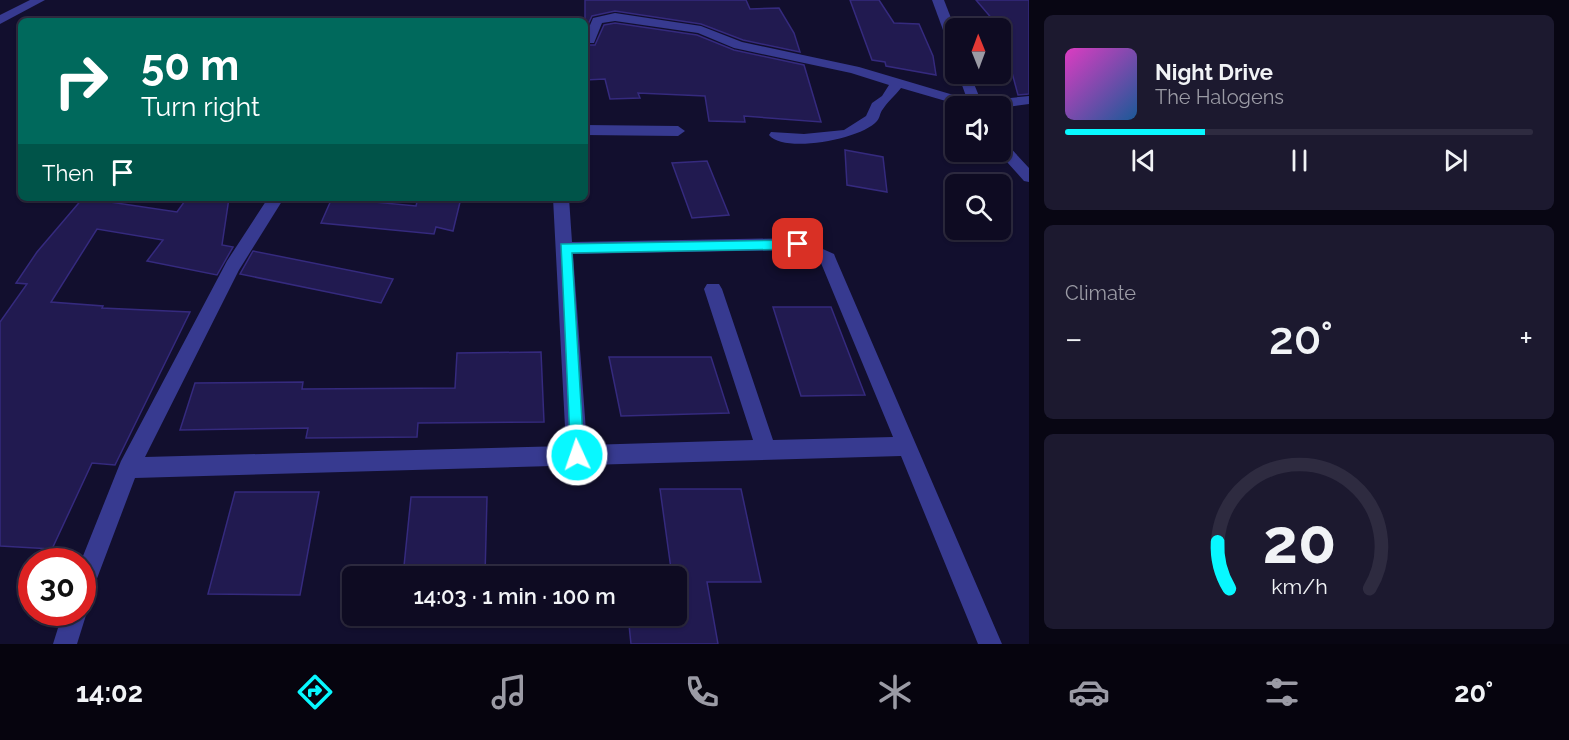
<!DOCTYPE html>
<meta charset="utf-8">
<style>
:root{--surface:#0e0b22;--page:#1c192f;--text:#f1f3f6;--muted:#9b9ba5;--line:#2e2b40;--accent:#08f8ff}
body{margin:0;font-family:Raleway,sans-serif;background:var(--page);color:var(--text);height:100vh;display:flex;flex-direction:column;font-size:22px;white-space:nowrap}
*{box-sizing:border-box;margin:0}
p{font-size:20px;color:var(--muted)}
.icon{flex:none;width:33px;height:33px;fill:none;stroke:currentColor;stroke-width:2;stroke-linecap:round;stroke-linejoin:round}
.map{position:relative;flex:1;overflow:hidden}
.sheet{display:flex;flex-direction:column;gap:15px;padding:15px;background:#080613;width:540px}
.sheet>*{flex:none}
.hud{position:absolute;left:18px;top:18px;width:570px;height:183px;border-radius:9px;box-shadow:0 2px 4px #0004,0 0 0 2px var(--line);background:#00695c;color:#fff;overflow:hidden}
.needle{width:39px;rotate:359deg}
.fabs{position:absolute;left:945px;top:18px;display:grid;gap:12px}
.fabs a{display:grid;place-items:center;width:66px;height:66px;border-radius:9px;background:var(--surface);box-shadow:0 2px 4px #0004,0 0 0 2px var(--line);font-size:30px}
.speed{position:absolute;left:18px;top:548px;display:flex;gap:12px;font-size:30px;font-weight:700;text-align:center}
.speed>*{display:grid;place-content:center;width:78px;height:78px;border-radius:50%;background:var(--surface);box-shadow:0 2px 4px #0004,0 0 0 2px var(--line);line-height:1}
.speed .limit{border:9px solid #d22;background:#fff;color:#111}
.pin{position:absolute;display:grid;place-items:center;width:51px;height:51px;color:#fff;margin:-26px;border-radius:12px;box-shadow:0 3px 9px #0006}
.me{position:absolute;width:66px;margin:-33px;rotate:357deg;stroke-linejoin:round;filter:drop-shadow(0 0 4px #0008)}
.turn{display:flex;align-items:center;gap:21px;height:126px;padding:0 24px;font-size:27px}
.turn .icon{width:78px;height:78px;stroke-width:2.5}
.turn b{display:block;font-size:42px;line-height:51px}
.then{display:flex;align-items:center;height:57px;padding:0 24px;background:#0003;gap:12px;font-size:22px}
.big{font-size:45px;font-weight:600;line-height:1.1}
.sheet .widget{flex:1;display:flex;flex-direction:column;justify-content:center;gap:9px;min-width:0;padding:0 21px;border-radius:9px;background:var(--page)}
.sheet .dial{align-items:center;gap:0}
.dial svg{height:156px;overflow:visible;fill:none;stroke:var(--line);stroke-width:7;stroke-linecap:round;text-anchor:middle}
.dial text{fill:var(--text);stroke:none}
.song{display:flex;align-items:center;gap:18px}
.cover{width:72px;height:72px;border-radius:9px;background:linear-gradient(135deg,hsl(310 70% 55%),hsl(210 70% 35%))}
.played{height:6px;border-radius:3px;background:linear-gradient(90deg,var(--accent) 30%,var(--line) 30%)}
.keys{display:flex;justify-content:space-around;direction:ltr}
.heat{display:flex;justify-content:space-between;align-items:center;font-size:33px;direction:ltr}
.trip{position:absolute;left:342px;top:566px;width:345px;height:60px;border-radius:9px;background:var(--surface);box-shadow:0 2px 4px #0004,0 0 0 2px var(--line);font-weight:600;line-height:60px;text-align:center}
.tab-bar{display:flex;height:96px;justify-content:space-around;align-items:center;background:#06040e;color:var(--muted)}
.tab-bar .icon{width:42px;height:42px}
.tab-bar .selected{color:var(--accent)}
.tab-bar b{font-size:27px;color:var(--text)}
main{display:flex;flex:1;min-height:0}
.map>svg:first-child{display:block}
.building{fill:#211a50;stroke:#352a7e;stroke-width:1.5}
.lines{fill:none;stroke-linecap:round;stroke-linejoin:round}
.minor{fill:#373a90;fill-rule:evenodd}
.route{fill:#08f8ff;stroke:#05a1a6;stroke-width:1.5}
</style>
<main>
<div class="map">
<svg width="1029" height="644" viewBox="0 0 1029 644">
<rect width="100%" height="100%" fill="#120f2e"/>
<g class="building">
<polygon points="585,0 746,0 750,9 779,8 794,33 800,52 743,40 701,24 615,11 592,16 585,31"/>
<polygon points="850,0 879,0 894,23 919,24 933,56 936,75 886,66 885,62 872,60"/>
<polygon points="976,0 1029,0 1029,94 1018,95 1000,28"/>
<polygon points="615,23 697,35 734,50 804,65 821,122 744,116 745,122 709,121 705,96 638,93 640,98 610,99 605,79 585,80 585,45 595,45 604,25"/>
<polygon points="845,150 883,157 887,192 847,185"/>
<polygon points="707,161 729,215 692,218 672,163"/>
<polygon points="83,198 177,212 187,198 229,198 222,245 233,247 217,275 147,261 163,240 97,229 51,302 103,306 102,308 190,312 115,465 92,463 52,549 0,546 0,322 27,284 16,283 37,252"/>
<polygon points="332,198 416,206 418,198 461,198 453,231 436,227 434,234 321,223"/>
<polygon points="253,251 393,279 381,303 240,274"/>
<polygon points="773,307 831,307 865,395 801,396"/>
<polygon points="541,352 544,422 418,423 417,437 306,438 308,428 180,430 195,383 303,382 302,389 455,388 457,353"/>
<polygon points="609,357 711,357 729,413 621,416"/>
<polygon points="660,489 741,489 761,582 707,582 718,644 631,644 628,615 678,615 676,576 672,576"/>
<polygon points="235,492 319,492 300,595 208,594"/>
<polygon points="411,497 487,497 485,576 403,576"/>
</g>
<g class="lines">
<g class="minor">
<polygon points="30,0 45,0 0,24 0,15"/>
<polygon points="932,0 944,0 956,31 956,53 950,49"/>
<path d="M 615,13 L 701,26 L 742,42 L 859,67 L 967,99 L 958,74 L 970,74 L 981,101 L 1029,96 L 1029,104 L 1000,108 L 963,106 L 901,88 C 895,96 888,101 883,109 C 880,112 880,118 877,121 C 862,139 784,154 769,135 L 771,132 L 804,134 L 844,130 L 866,116 L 872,103 L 882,96 L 889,85 L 851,73 L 734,48 L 698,33 L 615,21 L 602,23 L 594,43 L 586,43 L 585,37 L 593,18 Z"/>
<polygon points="585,125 678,126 685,131 678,136 585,135"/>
<polygon points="1000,140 1005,142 1029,168 1029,182 1024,181 998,152 1000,152"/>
<path d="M 268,198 L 284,198 L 239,270 L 145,457 L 566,446 L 553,198 L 569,198 L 572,242 L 798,238 L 834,254 L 836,259 L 1002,644 L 978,644 L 901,456 L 135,478 L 90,597 L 82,601 L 81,561 L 121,461 L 227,261 ZM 796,250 L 821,263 L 893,437 L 773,440 L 722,289 L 719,284 L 707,284 L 704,289 L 753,440 L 587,445 L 573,254 Z"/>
<polygon points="82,603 87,612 77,644 53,644 63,612 82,612"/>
</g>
</g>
<polygon class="route" points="798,240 805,244 798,249 572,253 584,455 582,461 577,463 571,461 561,244"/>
</svg>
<div class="fabs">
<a><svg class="needle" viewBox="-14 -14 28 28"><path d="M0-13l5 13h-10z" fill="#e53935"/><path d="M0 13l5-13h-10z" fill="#9b9ba5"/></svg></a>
<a><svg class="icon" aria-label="sound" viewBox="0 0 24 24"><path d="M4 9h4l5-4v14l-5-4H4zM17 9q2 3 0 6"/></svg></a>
<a><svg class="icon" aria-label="search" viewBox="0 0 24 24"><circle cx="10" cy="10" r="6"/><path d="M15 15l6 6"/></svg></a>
</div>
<div class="speed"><div class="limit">30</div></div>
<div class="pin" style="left:798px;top:244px;background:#d93025"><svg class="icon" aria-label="arrive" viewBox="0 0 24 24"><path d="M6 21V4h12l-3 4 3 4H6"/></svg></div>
<svg class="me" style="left:577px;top:455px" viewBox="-20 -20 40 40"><circle r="17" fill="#08f8ff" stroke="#fff" stroke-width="3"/><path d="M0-11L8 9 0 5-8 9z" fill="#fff"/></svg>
<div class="trip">14:03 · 1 min · 100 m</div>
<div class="hud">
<div class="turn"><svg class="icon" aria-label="right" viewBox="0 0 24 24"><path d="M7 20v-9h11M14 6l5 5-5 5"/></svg><div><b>50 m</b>Turn right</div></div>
<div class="then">Then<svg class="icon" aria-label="arrive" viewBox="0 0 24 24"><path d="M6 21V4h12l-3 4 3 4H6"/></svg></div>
</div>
</div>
<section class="sheet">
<div class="widget">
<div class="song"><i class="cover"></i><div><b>Night Drive</b><p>The Halogens</p></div></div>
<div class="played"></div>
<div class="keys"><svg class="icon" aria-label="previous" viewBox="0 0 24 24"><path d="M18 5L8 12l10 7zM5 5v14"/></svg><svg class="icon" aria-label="pause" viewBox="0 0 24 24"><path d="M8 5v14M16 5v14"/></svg><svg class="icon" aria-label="next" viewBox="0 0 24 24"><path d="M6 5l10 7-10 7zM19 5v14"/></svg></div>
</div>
<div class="widget"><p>Climate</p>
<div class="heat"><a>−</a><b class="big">20°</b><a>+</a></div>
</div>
<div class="widget dial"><svg viewBox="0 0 100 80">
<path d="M14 69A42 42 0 1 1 86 69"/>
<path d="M14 69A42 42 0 0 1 8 45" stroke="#08f8ff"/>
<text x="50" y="56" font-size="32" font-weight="700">20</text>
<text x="50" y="72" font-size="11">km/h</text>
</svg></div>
</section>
</main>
<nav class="tab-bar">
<b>14:02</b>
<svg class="icon selected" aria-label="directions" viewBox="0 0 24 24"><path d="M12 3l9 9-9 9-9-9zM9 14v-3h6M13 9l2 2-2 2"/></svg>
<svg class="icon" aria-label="music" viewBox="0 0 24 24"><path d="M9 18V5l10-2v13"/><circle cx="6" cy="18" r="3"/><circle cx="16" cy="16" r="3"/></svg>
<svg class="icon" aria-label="phone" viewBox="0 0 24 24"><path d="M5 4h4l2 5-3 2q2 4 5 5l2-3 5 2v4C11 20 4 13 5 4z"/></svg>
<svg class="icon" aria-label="climate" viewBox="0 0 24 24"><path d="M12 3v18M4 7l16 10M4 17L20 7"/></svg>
<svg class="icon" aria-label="car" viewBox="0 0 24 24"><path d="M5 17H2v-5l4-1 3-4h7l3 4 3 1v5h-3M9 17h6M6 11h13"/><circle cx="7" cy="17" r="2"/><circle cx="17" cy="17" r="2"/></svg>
<svg class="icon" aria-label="filters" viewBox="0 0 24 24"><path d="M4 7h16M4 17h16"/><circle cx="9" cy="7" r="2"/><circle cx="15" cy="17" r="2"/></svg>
<b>20°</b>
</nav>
